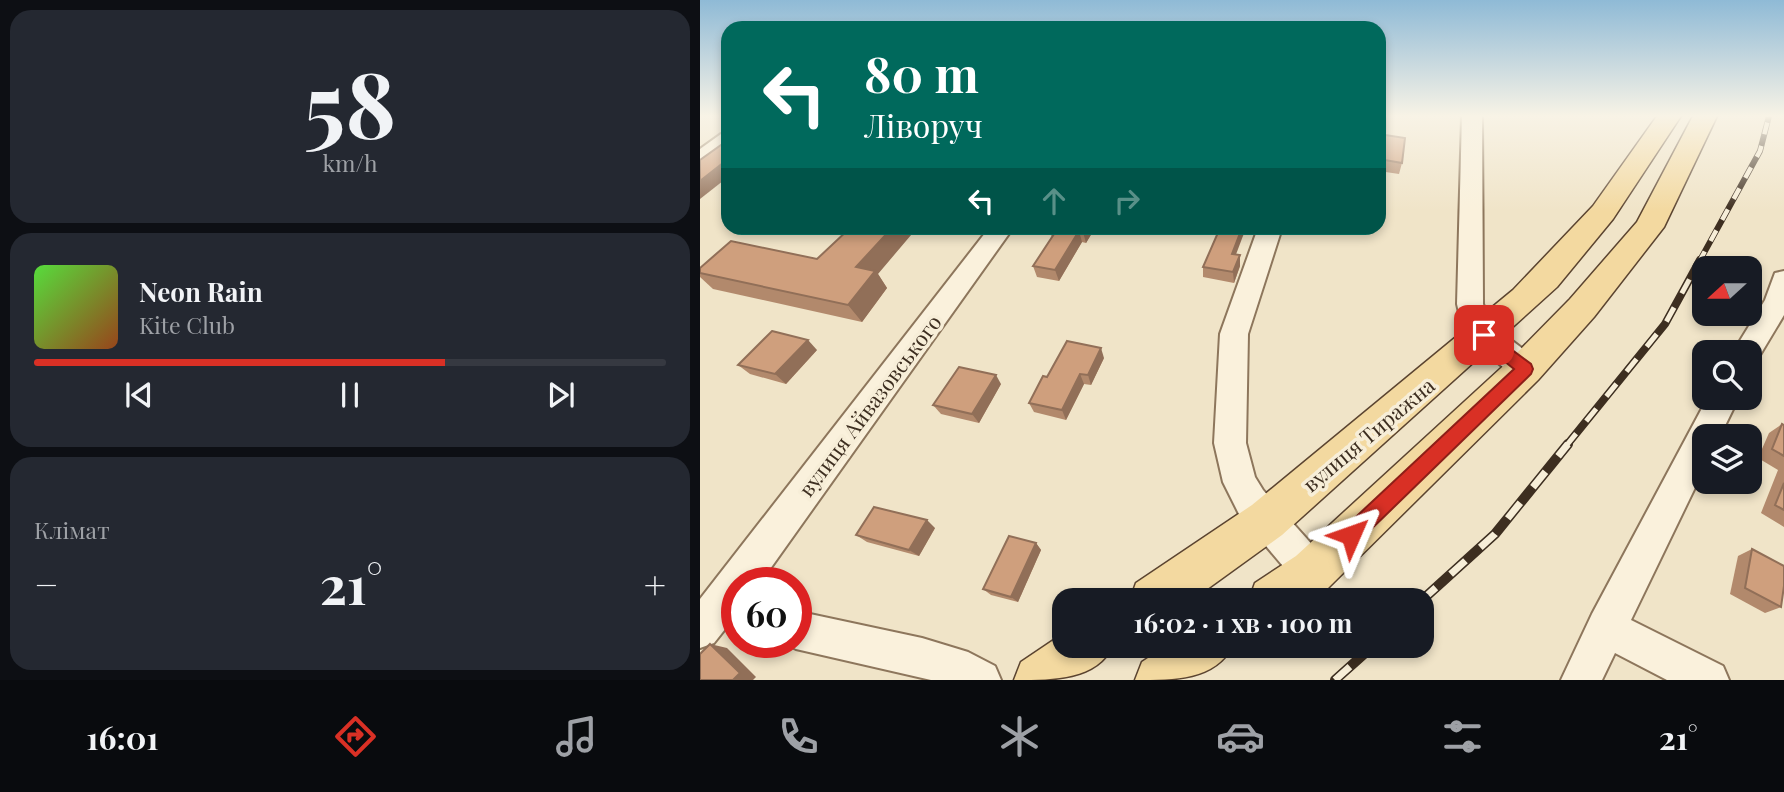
<!DOCTYPE html>
<html lang="uk">
<meta charset="utf-8">
<style>
:root{--surface:#171b24;--page:#242831;--text:#f1f3f6;--muted:#9ea1a6;--line:#363941;--accent:#d93025}
body{margin:0;font-family:"Playfair Display",serif;background:var(--page);color:var(--text);height:100vh;display:flex;flex-direction:column;font-size:26px;white-space:nowrap}
*{box-sizing:border-box;margin:0}
p{font-size:23px;color:var(--muted)}
.icon{flex:none;width:38px;height:38px;fill:none;stroke:currentColor;stroke-width:2;stroke-linecap:round;stroke-linejoin:round}
.map{position:relative;flex:1;overflow:hidden}
.sheet{display:flex;flex-direction:column;gap:10px;padding:10px;background:#0d0f14;width:700px}
.sheet>*{flex:none}
.hud{position:absolute;left:21px;top:21px;width:665px;height:214px;border-radius:21px;box-shadow:0 4px 10px #0003;background:#00695c;color:#fff;overflow:hidden}
.needle{width:46px;rotate:249deg}
.controls{position:absolute;left:992px;top:256px;display:grid;gap:14px}
.controls a{display:grid;place-items:center;width:70px;height:70px;border-radius:14px;background:var(--surface);box-shadow:0 4px 10px #0003;font-size:35px}
.speed{position:absolute;left:21px;top:567px;display:flex;gap:14px;font-size:35px;font-weight:700;text-align:center}
.speed>*{display:grid;place-content:center;width:91px;height:91px;border-radius:50%;background:var(--surface);box-shadow:0 4px 10px #0003;line-height:1}
.speed .limit{border:10px solid #d22;background:#fff;color:#111}
.pin{position:absolute;display:grid;place-items:center;width:60px;height:60px;color:#fff;margin:-30px;border-radius:14px;box-shadow:0 4px 10px #0006}
.me{position:absolute;width:77px;margin:-38px;rotate:47deg;stroke-linejoin:round;filter:drop-shadow(0 0 5px #0008)}
.turn{display:flex;align-items:center;gap:24px;height:147px;padding:0 28px;font-size:32px}
.turn .icon{width:91px;height:91px;stroke-width:2.5}
.turn b{display:block;font-size:49px;line-height:60px}
.lanes{display:flex;align-items:center;height:66px;padding:0 28px;background:#0003;justify-content:center;gap:35px;direction:ltr}
.lanes .off{opacity:.35}
.big{font-size:52px;font-weight:700;line-height:1.1}
.sheet .tile{flex:1;display:flex;flex-direction:column;justify-content:center;gap:10px;min-width:0;padding:0 24px;border-radius:21px;background:var(--page)}
.sheet .dial{align-items:center;gap:0}
.dial b{font-size:91px;line-height:1}
.song{display:flex;align-items:center;gap:21px}
.cover{width:84px;height:84px;border-radius:10px;background:linear-gradient(135deg,hsl(110 70% 55%),hsl(20 70% 35%))}
.played{height:7px;border-radius:4px;background:linear-gradient(90deg,var(--accent) 65%,var(--line) 65%)}
.keys{display:flex;justify-content:space-around;direction:ltr}
.heat{display:flex;justify-content:space-between;align-items:center;font-size:38px;direction:ltr}
.trip{position:absolute;left:352px;top:588px;width:382px;height:70px;border-radius:21px;background:var(--surface);box-shadow:0 4px 10px #0003;font-weight:700;line-height:70px;text-align:center}
.dock{display:flex;height:112px;justify-content:space-around;align-items:center;background:#090b0e;color:var(--muted)}
.dock .icon{width:49px;height:49px}
.dock .active{color:var(--accent)}
.dock b{font-size:32px;color:var(--text)}
main{display:flex;flex:1;min-height:0}
.map>svg:first-child{display:block}
.lines{fill:none;stroke-linecap:round;stroke-linejoin:round}
.minor-casing{stroke:#8d765c;stroke-width:4}
.major-casing{stroke:#5b4430;stroke-width:3}
.minor{fill:#faf1dc;fill-rule:evenodd}
.major{fill:#f3d9a0;fill-rule:evenodd}
.rail-far2-casing{stroke:#3d2e20;stroke-width:6}
.rail-far1-casing{stroke:#3d2e20;stroke-width:8}
.rail-casing{stroke:#3d2e20;stroke-width:10}
.rail-far2{stroke:#f7eed8;stroke-width:4.5;stroke-dasharray:12;stroke-linecap:butt}
.rail-far1{stroke:#f7eed8;stroke-width:5;stroke-dasharray:16;stroke-linecap:butt}
.rail{stroke:#f7eed8;stroke-width:7;stroke-dasharray:20;stroke-linecap:butt}
.wall{fill:#b2896c}
.shaded-wall{fill:#916f58}
.building{fill:#cf9f7d;stroke:#916f58;stroke-width:2}
.route{fill:#d93025;stroke:#8d1f18;stroke-width:2}
.labels{text-anchor:middle;dominant-baseline:central;stroke-width:7;stroke-linejoin:round;paint-order:stroke}
.street-label{font-size:21px;fill:#3d2e20;stroke:#f7eed8}
</style>
<main>
<section class="sheet">
<div class="tile dial"><b>58</b><p>km/h</p></div>
<div class="tile">
<div class="song"><i class="cover"></i><div><b>Neon Rain</b><p>Kite Club</p></div></div>
<div class="played"></div>
<div class="keys"><svg class="icon" aria-label="previous" viewBox="0 0 24 24"><path d="M18 5L8 12l10 7zM5 5v14"/></svg><svg class="icon" aria-label="pause" viewBox="0 0 24 24"><path d="M8 5v14M16 5v14"/></svg><svg class="icon" aria-label="next" viewBox="0 0 24 24"><path d="M6 5l10 7-10 7zM19 5v14"/></svg></div>
</div>
<div class="tile"><p>Клімат</p>
<div class="heat"><a>−</a><b class="big">21°</b><a>+</a></div>
</div>
</section>
<div class="map">
<svg width="1084" height="680" viewBox="0 0 1084 680">
<rect width="100%" height="100%" fill="#f0e4c8"/>
<g class="lines">
<g class="minor-casing">
<g id="minor">
<path d="M 762,116 L 782,116 L 783,304 C 795,340 825,341 840,369 L 835,377 L 825,381 L 815,377 L 774,343 L 761,321 L 757,304 Z"/>
<polygon points="28,132 28,148 8,164 0,165 0,149 21,134"/>
<polygon points="289,228 313,228 60,583 37,583 37,614 14,643 0,648 0,599"/>
<polygon points="558,228 582,228 548,334 546,443 555,477 563,490 625,559 630,572 625,585 612,590 599,585 539,514 523,482 514,443 520,334"/>
<polygon points="1084,271 1084,315 1057,360 1050,362 1050,352 1033,352 1065,300 1075,273"/>
<polygon points="1008,397 1039,397 1020,436 1004,436 1004,469 931,620 1023,666 1029,680 967,680 915,653 902,680 861,680 892,614"/>
<polygon points="96,611 222,638 268,652 295,666 301,680 231,680 96,649 82,642 96,642"/>
</g>
</g>
<g class="major-casing">
<g id="major">
<polygon points="957,116 981,116 913,219 857,287 582,535 492,600 430,600 436,583 552,505 813,290 893,206"/>
<polygon points="993,116 1017,116 964,227 894,317 838,380 628,588 611,600 549,600 555,583 596,556 812,358 870,299 937,222"/>
<path d="M 364,633 L 364,646 L 413,646 C 396,680 354,680 314,680 L 321,662 Z"/>
<path d="M 466,646 L 533,646 C 514,680 476,680 435,680 L 442,662 Z"/>
</g>
</g>
<use href="#minor" class="minor"/>
<use href="#major" class="major"/>
<g class="rail-far2-casing">
<polyline id="rail-far2" points="999,262 1060,151 1069,116"/>
</g>
<g class="rail-far1-casing">
<polyline id="rail-far1" points="866,446 965,324 1000,260"/>
</g>
<g class="rail-casing">
<g id="rail">
<polyline points="721,601 795,534 868,444"/>
<polyline points="635,680 673,646"/>
</g>
</g>
<use href="#rail-far2" class="rail-far2"/>
<use href="#rail-far1" class="rail-far1"/>
<use href="#rail" class="rail"/>
</g>
<g class="wall">
<polygon points="679,116 684,135 702,163 699,174 679,171"/>
<polygon points="348,228 395,228 386,243 382,242 359,281 337,277 333,266 352,237"/>
<polygon points="536,255 540,255 540,266 534,283 503,277 503,267"/>
<polygon points="0,268 178,274 187,288 162,322 13,289 0,277"/>
<polygon points="117,350 86,384 50,374 38,365"/>
<polygon points="404,358 391,385 384,384 366,420 334,412 329,403 347,377"/>
<polygon points="301,384 279,423 241,414 233,405"/>
<polygon points="1082,424 1084,425 1084,527 1061,513 1078,470 1058,458 1069,433"/>
<polygon points="235,528 219,556 167,542 156,535"/>
<polygon points="336,543 341,550 318,602 291,595 283,589"/>
<polygon points="1052,549 1081,607 1065,613 1030,594 1038,556"/>
</g>
<g class="shaded-wall">
<polygon points="28,159 28,177 0,199 0,181"/>
<polygon points="192,228 217,228 178,274 187,288 162,322 148,305 156,267"/>
<polygon points="386,228 395,228 386,243 383,232"/>
<polygon points="542,228 546,228 532,265 532,254"/>
<polygon points="379,231 382,242 359,281 355,270"/>
<polygon points="540,255 540,266 534,283 533,272"/>
<polygon points="108,340 117,350 86,384 75,374"/>
<polygon points="401,348 404,358 391,385 388,375"/>
<polygon points="380,374 384,384 366,420 362,410"/>
<polygon points="296,375 301,384 279,423 272,414"/>
<polygon points="227,520 235,528 219,556 209,550"/>
<polygon points="336,543 341,550 318,602 311,597"/>
<polygon points="10,644 27,648 56,677 53,680 33,680"/>
</g>
<g class="building">
<polygon points="679,116 686,116 685,134 679,133"/>
<polygon points="679,134 705,138 702,163 679,159"/>
<polygon points="28,140 28,159 0,181 0,160"/>
<polygon points="150,228 192,228 156,267 175,271 148,305 0,273 0,268 31,241 117,259"/>
<polygon points="358,228 386,228 383,232 379,231 355,270 333,266"/>
<polygon points="520,228 542,228 532,254 540,255 533,272 503,267"/>
<polygon points="72,331 108,340 75,374 38,365"/>
<polygon points="367,341 401,348 388,375 380,374 362,410 329,403 343,376 347,377"/>
<polygon points="259,367 296,375 272,414 233,405"/>
<polygon points="1082,424 1084,425 1084,456 1072,449"/>
<polygon points="1084,483 1084,510 1075,505"/>
<polygon points="174,507 227,520 209,550 156,535"/>
<polygon points="309,536 336,543 311,597 283,589"/>
<polygon points="1052,549 1084,566 1084,586 1081,607 1045,588"/>
<polygon points="10,644 40,673 33,680 0,680 0,654"/>
</g>
<linearGradient id="sky" x2="0" y2="1"><stop stop-color="#8fbad6"/><stop offset="0.55" stop-color="#f8f3e6"/><stop offset="1" stop-color="#f8f3e6" stop-opacity="0"/></linearGradient>
<rect width="1084" height="211" fill="url(#sky)"/>
<polygon class="route" points="784,329 831,364 833,369 831,374 658,542 651,545 644,542 641,535 644,528 814,369 778,340 776,335"/>
<g class="labels">
<g class="street-label">
<text transform="translate(169 405) rotate(-53)">вулиця Айвазовського</text>
<text transform="translate(668 434) rotate(-40)">вулиця Тиражна</text>
</g>
</g>
</svg>
<div class="controls">
<a><svg class="needle" viewBox="-14 -14 28 28"><path d="M0-13l5 13h-10z" fill="#e53935"/><path d="M0 13l5-13h-10z" fill="#9ea1a6"/></svg></a>
<a><svg class="icon" aria-label="search" viewBox="0 0 24 24"><circle cx="10" cy="10" r="6"/><path d="M15 15l6 6"/></svg></a>
<a><svg class="icon" aria-label="layers" viewBox="0 0 24 24"><path d="M12 4l9 5-9 5-9-5zM3 14l9 5 9-5"/></svg></a>
</div>
<div class="speed"><div class="limit">60</div></div>
<div class="pin" style="left:784px;top:335px;background:#d93025"><svg class="icon" aria-label="arrive" viewBox="0 0 24 24"><path d="M6 21V4h12l-3 4 3 4H6"/></svg></div>
<svg class="me" style="left:651px;top:535px" viewBox="-20 -20 40 40"><path d="M0-17L14 15 0 8-14 15z" fill="#d93025" stroke="#fff" stroke-width="4"/></svg>
<div class="trip">16:02 · 1 хв · 100 m</div>
<div class="hud">
<div class="turn"><svg class="icon" aria-label="left" viewBox="0 0 24 24"><path d="M17 20v-9H6M10 6l-5 5 5 5"/></svg><div><b>80 m</b>Ліворуч</div></div>
<div class="lanes"><svg class="icon" aria-label="left" viewBox="0 0 24 24"><path d="M17 20v-9H6M10 6l-5 5 5 5"/></svg><svg class="icon off" aria-label="ahead" viewBox="0 0 24 24"><path d="M12 20V5M6 11l6-6 6 6"/></svg><svg class="icon off" aria-label="right" viewBox="0 0 24 24"><path d="M7 20v-9h11M14 6l5 5-5 5"/></svg></div>
</div>
</div>
</main>
<nav class="dock">
<b>16:01</b>
<svg class="icon active" aria-label="directions" viewBox="0 0 24 24"><path d="M12 3l9 9-9 9-9-9zM9 14v-3h6M13 9l2 2-2 2"/></svg>
<svg class="icon" aria-label="music" viewBox="0 0 24 24"><path d="M9 18V5l10-2v13"/><circle cx="6" cy="18" r="3"/><circle cx="16" cy="16" r="3"/></svg>
<svg class="icon" aria-label="phone" viewBox="0 0 24 24"><path d="M5 4h4l2 5-3 2q2 4 5 5l2-3 5 2v4C11 20 4 13 5 4z"/></svg>
<svg class="icon" aria-label="climate" viewBox="0 0 24 24"><path d="M12 3v18M4 7l16 10M4 17L20 7"/></svg>
<svg class="icon" aria-label="car" viewBox="0 0 24 24"><path d="M5 17H2v-5l4-1 3-4h7l3 4 3 1v5h-3M9 17h6M6 11h13"/><circle cx="7" cy="17" r="2"/><circle cx="17" cy="17" r="2"/></svg>
<svg class="icon" aria-label="filters" viewBox="0 0 24 24"><path d="M4 7h16M4 17h16"/><circle cx="9" cy="7" r="2"/><circle cx="15" cy="17" r="2"/></svg>
<b>21°</b>
</nav>
